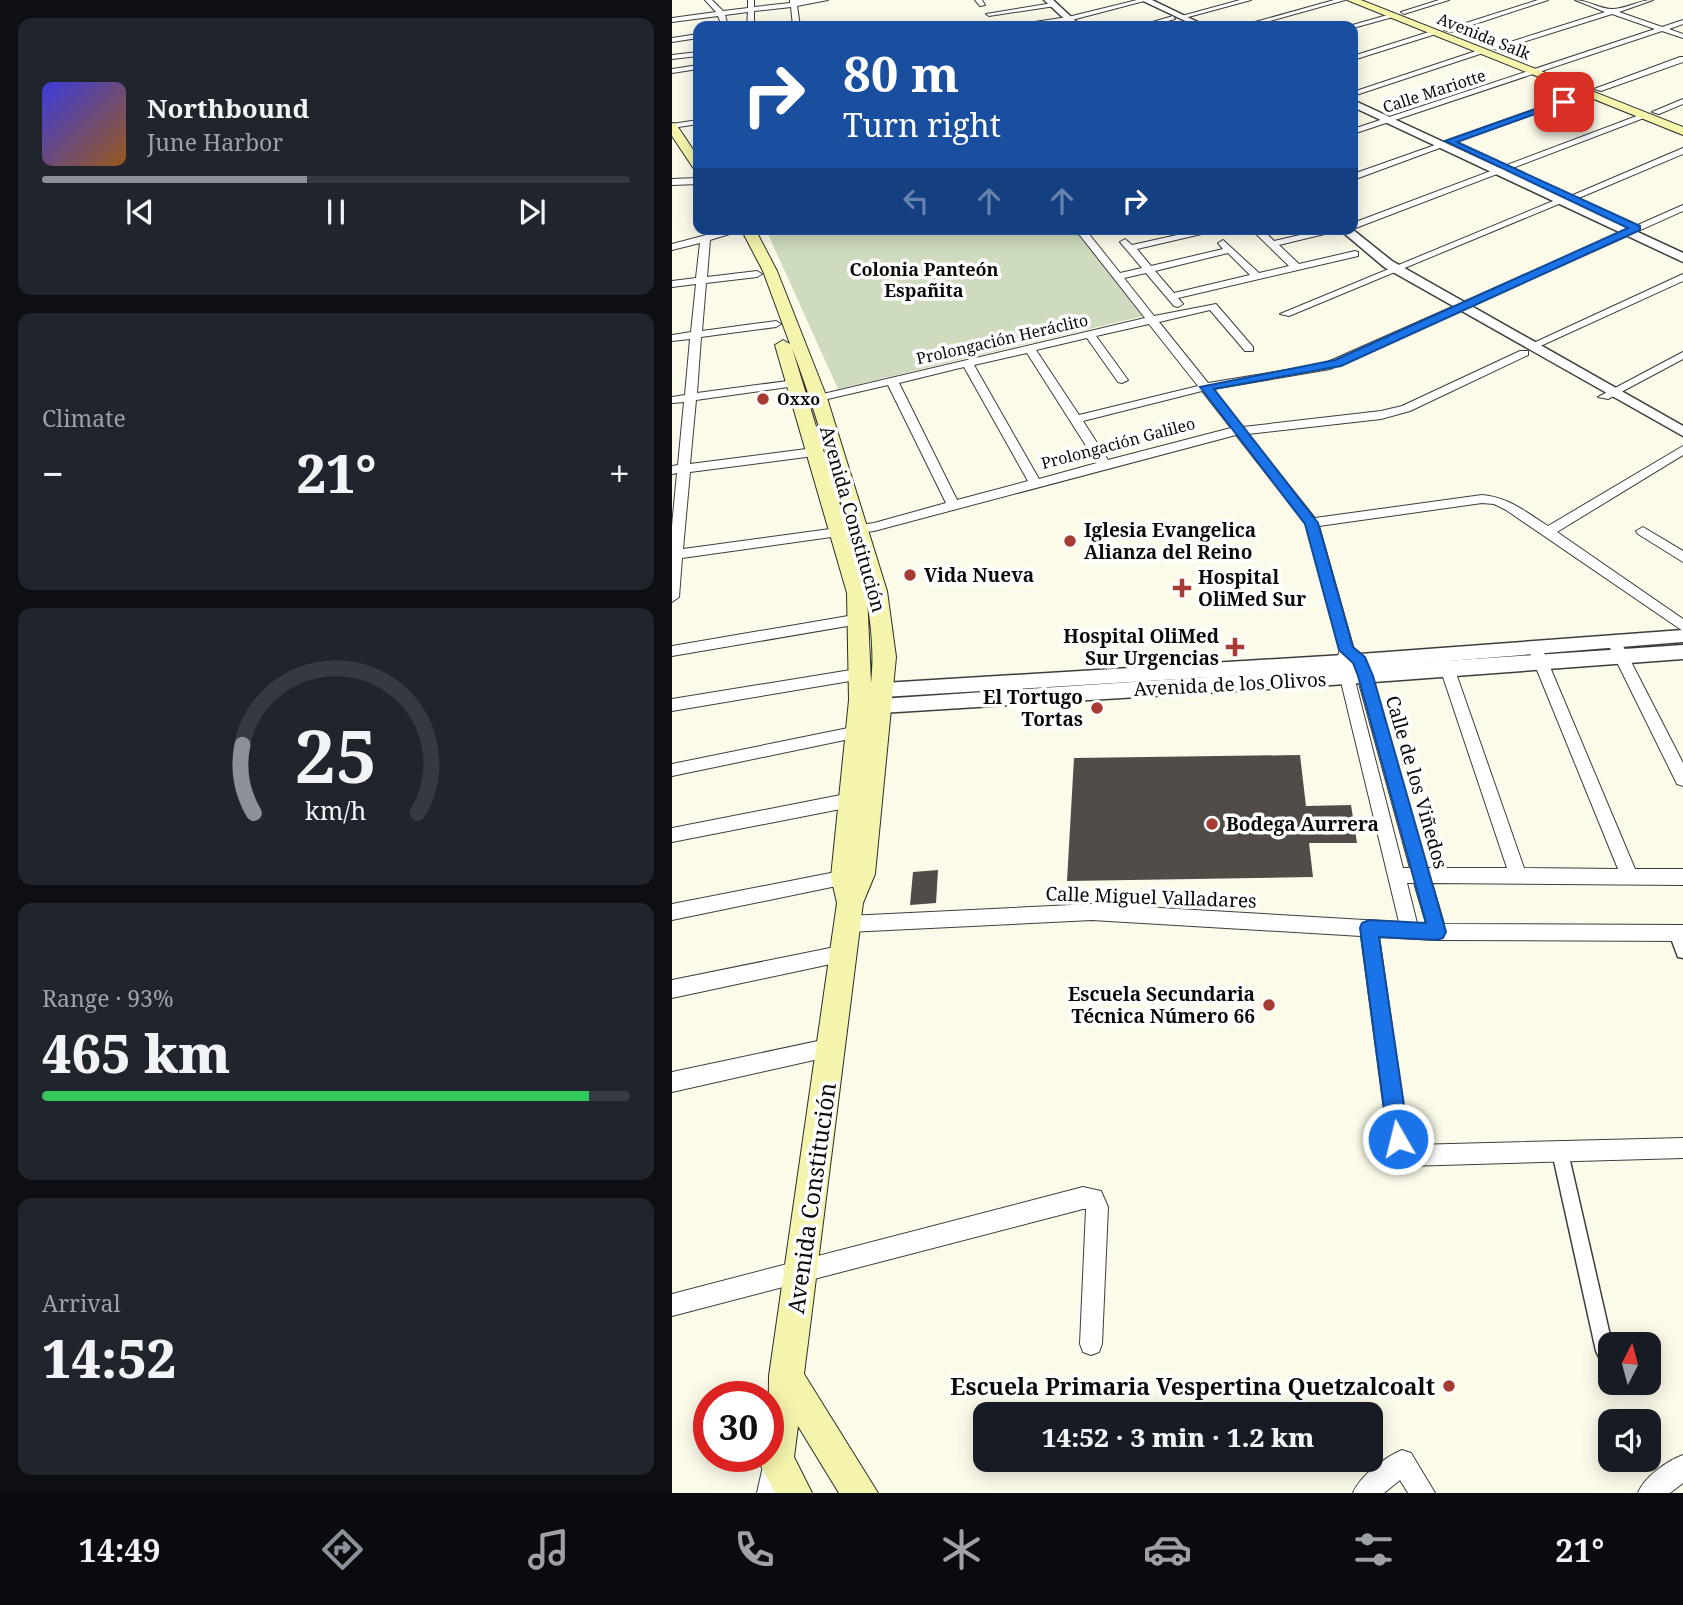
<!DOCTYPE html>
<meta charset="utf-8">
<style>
:root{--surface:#171b24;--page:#20242c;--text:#f1f3f6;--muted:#9ea1a6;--line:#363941;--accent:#8c9099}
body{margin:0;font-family:"Noto Serif",serif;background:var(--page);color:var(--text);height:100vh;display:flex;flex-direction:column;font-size:26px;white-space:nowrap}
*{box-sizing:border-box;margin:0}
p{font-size:23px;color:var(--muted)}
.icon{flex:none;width:38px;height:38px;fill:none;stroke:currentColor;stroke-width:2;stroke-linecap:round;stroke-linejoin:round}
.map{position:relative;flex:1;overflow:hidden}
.details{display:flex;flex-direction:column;gap:18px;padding:18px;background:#0d0f14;width:672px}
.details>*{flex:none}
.hud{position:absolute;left:21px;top:21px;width:665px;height:214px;border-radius:14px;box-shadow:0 4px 18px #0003;background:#1a4fa0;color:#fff;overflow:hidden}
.needle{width:46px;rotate:6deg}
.buttons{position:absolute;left:926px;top:1332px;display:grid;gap:14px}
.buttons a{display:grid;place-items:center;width:63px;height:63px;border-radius:14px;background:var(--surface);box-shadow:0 4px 18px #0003;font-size:35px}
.speed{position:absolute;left:21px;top:1381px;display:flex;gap:14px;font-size:35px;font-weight:700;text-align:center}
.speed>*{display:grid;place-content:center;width:91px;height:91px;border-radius:50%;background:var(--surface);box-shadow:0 4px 18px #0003;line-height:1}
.speed .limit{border:10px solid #d22;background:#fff;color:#111}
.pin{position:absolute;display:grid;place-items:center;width:60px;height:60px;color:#fff;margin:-30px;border-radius:14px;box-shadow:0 4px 10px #0006}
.me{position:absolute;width:77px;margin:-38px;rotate:352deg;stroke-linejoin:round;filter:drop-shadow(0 0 5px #0008)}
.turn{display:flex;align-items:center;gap:24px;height:147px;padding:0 35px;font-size:32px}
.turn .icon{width:91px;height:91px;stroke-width:2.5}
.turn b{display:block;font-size:49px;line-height:60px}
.lanes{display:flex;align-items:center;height:66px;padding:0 35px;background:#0003;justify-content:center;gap:35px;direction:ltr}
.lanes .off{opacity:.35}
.big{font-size:52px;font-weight:800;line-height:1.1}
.details .card{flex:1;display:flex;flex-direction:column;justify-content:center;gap:10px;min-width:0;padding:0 24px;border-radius:14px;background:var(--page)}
.details .dial{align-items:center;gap:0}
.dial svg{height:182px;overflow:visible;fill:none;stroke:var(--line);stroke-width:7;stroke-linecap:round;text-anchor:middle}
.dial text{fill:var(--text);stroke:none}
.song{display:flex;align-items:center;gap:21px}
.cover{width:84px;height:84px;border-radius:10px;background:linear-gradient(135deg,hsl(240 70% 55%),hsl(30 70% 35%))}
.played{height:7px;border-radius:4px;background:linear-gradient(90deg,var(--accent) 45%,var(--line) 45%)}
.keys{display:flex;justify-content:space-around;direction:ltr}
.heat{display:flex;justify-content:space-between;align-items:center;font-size:38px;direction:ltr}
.charge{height:10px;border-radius:5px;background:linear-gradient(90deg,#34c759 93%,var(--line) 0)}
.trip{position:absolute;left:301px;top:1402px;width:410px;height:70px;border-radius:14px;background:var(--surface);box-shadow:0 4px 18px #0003;font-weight:800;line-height:70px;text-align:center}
.tab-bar{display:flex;height:112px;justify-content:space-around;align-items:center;background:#090b0e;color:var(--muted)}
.tab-bar .icon{width:49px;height:49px}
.tab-bar .current{color:var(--accent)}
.tab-bar b{font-size:32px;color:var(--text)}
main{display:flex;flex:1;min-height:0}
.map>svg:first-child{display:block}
.cemetery{fill:#cfdbbf}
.building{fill:#514c48}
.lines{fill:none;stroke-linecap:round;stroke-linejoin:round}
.pedestrian-casing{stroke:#3d3d3d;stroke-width:3}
.minor-casing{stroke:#3d3d3d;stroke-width:2}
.tertiary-casing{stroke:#3d3d3d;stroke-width:3}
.secondary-casing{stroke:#2c2c2c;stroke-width:2}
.pedestrian{fill:#fff;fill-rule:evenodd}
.minor{fill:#fff;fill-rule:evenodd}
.tertiary{fill:#fff;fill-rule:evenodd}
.secondary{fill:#f5f4ad;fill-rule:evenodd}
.route{fill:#1a73e8;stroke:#114b97;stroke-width:2}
.poi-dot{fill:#a83a34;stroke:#fff;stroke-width:2.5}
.labels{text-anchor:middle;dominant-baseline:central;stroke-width:7;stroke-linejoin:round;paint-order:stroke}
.far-street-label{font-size:16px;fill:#0a0a0a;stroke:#fff}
.far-poi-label{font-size:16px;font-weight:bold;fill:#0a0a0a;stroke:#fff;text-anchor:start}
.far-neighbourhood-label{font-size:18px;font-weight:bold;fill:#0a0a0a;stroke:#fff}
.street-label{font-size:19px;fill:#0a0a0a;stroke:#fff}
.poi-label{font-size:19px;font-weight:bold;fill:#0a0a0a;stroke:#fff;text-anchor:start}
.near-street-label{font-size:23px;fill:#0a0a0a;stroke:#fff}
.near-poi-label{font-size:23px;font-weight:bold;fill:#0a0a0a;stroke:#fff;text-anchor:end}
</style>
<main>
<section class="details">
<div class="card">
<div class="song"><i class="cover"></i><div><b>Northbound</b><p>June Harbor</p></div></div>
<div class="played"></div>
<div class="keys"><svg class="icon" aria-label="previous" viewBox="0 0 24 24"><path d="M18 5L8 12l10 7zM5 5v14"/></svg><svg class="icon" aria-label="pause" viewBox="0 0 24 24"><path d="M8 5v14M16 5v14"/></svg><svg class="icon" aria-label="next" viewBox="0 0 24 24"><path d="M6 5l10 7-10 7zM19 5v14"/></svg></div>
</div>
<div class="card"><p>Climate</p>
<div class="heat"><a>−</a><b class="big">21°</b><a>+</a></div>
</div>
<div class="card dial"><svg viewBox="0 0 100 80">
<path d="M14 69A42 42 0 1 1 86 69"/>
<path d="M14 69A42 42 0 0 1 9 39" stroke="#8c9099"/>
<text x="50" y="56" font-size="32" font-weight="700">25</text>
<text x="50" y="72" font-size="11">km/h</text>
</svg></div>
<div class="card"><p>Range · 93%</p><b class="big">465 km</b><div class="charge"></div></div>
<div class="card"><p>Arrival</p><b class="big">14:52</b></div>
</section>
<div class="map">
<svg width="1011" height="1493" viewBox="0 0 1011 1493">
<rect width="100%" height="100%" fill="#fcfbea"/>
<polygon class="cemetery" points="119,229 402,229 472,316 166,389 96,234"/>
<g class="building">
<polygon points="628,755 634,806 679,805 685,843 637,843 641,877 395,881 402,758"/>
<polygon points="266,870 264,903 238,905 241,872"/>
</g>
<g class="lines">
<g class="pedestrian-casing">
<g id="pedestrian">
<polygon points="1004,927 1009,929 1011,933 1011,958 1006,957 997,933 999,929"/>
<polygon points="888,1144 894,1146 896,1152 940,1344 938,1344 938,1358 933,1360 927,1357 924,1351 880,1152 882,1146"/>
</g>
</g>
<g class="minor-casing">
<g id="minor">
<polygon points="33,0 40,0 51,11 76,8 76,0 82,0 82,7 118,3 118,0 156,0 125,6 128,26 121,26 119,7 82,11 82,26 75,26 76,12 53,15 56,26 50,26 46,16 0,22 0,18 44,12"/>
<polygon points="303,0 310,0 313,5 308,6"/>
<polygon points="465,0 476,0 396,21 336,26 396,17"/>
<polygon points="568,0 579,0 509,19 506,17"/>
<polygon points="662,0 673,0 580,26 569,26"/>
<polygon points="767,0 777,0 732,14 729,12"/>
<polygon points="866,0 876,0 779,32 772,30"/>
<path d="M 903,0 C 916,0 929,10 942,9 C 956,8 967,0 981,0 L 947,12 L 990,27 L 1011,20 L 1011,24 L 997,29 L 1011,34 L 1011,38 L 990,31 L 681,134 L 681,129 L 983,29 L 940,14 L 826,50 L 819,48 L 933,12 Z"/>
<polygon points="381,3 383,6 317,16 314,14"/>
<polygon points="719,14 721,17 681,28 677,26"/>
<polygon points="501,16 503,19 478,26 467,26"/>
<polygon points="226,23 229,26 211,26"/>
<polygon points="760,31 767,33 681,60 681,56"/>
<polygon points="26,34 26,38 0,42 0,38"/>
<polygon points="807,50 814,52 681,96 681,92"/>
<polygon points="26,52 26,56 0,59 0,55"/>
<polygon points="1008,57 1011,57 1011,62 929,91 922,89"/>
<polygon points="26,65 26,69 0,73 0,69"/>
<polygon points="911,92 918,94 781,143 774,141"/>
<polygon points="1011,99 1011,104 987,114 980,112"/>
<polygon points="970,114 977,116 681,229 681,223"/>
<polygon points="26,120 26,124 0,128 0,124"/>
<polygon points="766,144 773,146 681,180 681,174"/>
<polygon points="1011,148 1011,154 902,200 894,198"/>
<polygon points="26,178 26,184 0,185 0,179"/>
<polygon points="886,199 894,201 617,316 608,314"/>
<path d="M 1011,205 L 1011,211 L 658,369 L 541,389 L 571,427 L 709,411 L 730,406 L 848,351 L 856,351 L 856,355 L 738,411 L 709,419 L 576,434 L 643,518 L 810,495 C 836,497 854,512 876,526 L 1011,446 L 1011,455 L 885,532 L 1011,619 L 1011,631 L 834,510 L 822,504 L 810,503 L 647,526 L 682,650 L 678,661 L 731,868 L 738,868 L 682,665 L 689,660 L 696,665 L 755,868 L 835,868 L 764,656 L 771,651 L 778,656 L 852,868 L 946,869 L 856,648 L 863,643 L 870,648 L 963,869 L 1011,869 L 1011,885 L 760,883 L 772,924 L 1011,925 L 1011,941 L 765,940 L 707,937 L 736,1137 L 741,1145 L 1011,1138 L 1011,1158 L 735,1166 L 728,1163 L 716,1139 L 689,936 L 420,920 L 176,932 L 170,930 L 167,924 L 170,918 L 176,916 L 420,904 L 727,922 L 664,661 L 668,650 L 634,524 L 564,435 L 202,531 L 10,558 L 7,597 L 0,602 L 0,526 L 5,473 L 0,474 L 0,466 L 6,465 L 12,402 L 0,403 L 0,397 L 13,395 L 18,339 L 0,341 L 0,335 L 19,332 L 24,284 L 0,287 L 0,281 L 24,278 L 28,243 L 0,250 L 0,244 L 57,229 L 74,229 L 38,240 L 35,277 L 85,271 L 90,274 L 85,277 L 34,283 L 30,331 L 104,321 L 109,324 L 104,327 L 29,337 L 25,393 L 123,380 L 129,383 L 123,386 L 24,400 L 18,464 L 142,448 L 148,452 L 142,456 L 18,472 L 11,549 L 202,523 L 274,503 L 216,385 L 134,404 L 128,401 L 134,398 L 473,318 L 403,229 L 413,229 L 448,273 L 470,268 L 448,242 L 453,239 L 460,245 L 532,229 L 551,229 L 465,249 L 479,266 L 551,249 L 546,243 L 551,240 L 587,273 L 617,266 L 579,229 L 590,229 L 602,241 L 654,229 L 673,229 L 607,245 L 627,264 L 683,251 L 686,252 L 686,256 L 506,298 L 511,304 L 506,307 L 502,306 L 474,273 L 452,278 L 482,316 L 544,304 L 581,347 L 581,351 L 573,351 L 538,310 L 487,322 L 536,383 L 651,364 ZM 556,253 L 578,275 L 502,293 L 483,271 ZM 477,324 L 526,386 L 407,415 L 364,350 L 415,338 L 446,382 L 450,383 L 456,380 L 424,336 ZM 355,353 L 425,463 L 367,479 L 302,365 ZM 292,367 L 356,481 L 285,500 L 227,383 ZM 530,391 L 559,428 L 436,460 L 411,421 ZM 735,883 L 742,883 L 754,923 L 745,923 Z"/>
<polygon points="1011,274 1011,281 864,348 855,346"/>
<polygon points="1011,352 1011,359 936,399 926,397"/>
<polygon points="971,527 1011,551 1011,562 966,534 964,531"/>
<polygon points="188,614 193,615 195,619 193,623 0,656 0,646"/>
<polygon points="944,641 951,646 1011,763 1011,786 1005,784 937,646"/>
<polygon points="191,668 198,674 196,678 0,711 0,699"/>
<polygon points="186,726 192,728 194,732 192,736 0,776 0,764"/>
<polygon points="179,793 185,795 187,800 185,805 179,807 0,842 0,828"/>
<polygon points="179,869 185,871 188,876 185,881 179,883 0,920 0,904"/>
<polygon points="173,945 179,947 182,953 179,959 173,961 0,998 0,980"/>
<polygon points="160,1038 167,1040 170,1047 167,1054 160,1056 0,1092 0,1072"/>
<polygon points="411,1187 429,1191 436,1207 430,1344 427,1352 419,1355 411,1352 408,1344 414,1209 411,1209 0,1316 0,1294"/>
<path d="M 730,1450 L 739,1453 L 763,1493 L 736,1493 L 728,1480 L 712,1493 L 681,1493 C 688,1476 713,1457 730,1450 Z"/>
<polygon points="102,1454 111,1457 114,1466 109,1493 85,1493 93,1457"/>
<path d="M 1011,1455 L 1011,1483 L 998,1493 L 966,1493 C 972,1477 995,1461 1011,1455 Z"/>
</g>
</g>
<g class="tertiary-casing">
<g id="tertiary">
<polygon points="372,0 381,0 409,26 400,26"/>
<polygon points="469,0 480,0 534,26 524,26"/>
<polygon points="681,100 1011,253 1011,262 681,107"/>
<polygon points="667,229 680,229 720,261 1011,426 1011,436 712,267"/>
<polygon points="1011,630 1011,642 688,668 195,698 186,691 195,684 688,654"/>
<polygon points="1011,645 1011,659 675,684 193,714 184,707 193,700"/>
</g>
</g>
<g class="secondary-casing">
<g id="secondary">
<polygon points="675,0 689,0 1011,127 1011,135"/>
<polygon points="0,123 4,124 26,157 26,170 22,169 0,136"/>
<path d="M 69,229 L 83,229 L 105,271 L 155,398 L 215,591 L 224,657 L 203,874 L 191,903 L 132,1374 L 206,1493 L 167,1493 L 126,1426 L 122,1457 L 140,1493 L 103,1493 L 86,1460 L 87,1456 L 96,1456 L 97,1376 L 165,903 L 159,877 L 177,700 L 175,593 L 103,345 L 111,340 L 118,344 L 91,271 ZM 120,348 C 139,398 154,449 169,501 C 186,561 206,620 199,683 L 195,593 Z"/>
</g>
</g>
<use href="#pedestrian" class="pedestrian"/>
<use href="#minor" class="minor"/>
<use href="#tertiary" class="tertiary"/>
<use href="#secondary" class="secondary"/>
</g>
<polygon class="route" points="889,100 896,102 785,142 968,226 968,230 669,366 542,389 646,523 681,647 693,657 701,676 774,932 771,938 765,940 707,937 737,1139 734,1146 726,1149 719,1146 716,1139 688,928 690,923 697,920 754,923 686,676 681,663 667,650 633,524 528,387 663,360 956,228 773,141"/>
<g class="poi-dot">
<circle cx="91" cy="399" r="7"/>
<circle cx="398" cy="541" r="7"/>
<circle cx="238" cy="575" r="7"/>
<path d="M506.5 577.5h7v7h7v7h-7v7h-7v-7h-7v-7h7z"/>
<path d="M559.5 636.5h7v7h7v7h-7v7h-7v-7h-7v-7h7z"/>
<circle cx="425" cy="708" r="7"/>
<circle cx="540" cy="824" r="7"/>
<circle cx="597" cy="1005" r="7"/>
<circle cx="777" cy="1386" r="7"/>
</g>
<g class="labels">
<g class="far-street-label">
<text transform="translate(812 36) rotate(22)">Avenida Salk</text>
<text transform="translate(762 91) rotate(-18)">Calle Mariotte</text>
<text transform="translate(330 339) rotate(-13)">Prolongación Heráclito</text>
<text transform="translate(446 443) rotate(-15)">Prolongación Galileo</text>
</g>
<g class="far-poi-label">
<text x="105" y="399">Oxxo</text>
</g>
<g class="far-neighbourhood-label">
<text x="252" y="269">Colonia Panteón<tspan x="252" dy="21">Españita</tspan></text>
</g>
<g class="street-label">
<text transform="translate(181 519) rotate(74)">Avenida Constitución</text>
<text transform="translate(558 684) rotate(-3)">Avenida de los Olivos</text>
<text transform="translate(745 782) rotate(74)">Calle de los Viñedos</text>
<text transform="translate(479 897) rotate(2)">Calle Miguel Valladares</text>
</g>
<g class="poi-label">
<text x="412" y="530">Iglesia Evangelica<tspan x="412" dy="22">Alianza del Reino</tspan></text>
<text x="252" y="575">Vida Nueva</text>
<text x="526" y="577">Hospital<tspan x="526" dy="22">OliMed Sur</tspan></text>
<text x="547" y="636" text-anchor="end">Hospital OliMed<tspan x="547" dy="22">Sur Urgencias</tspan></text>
<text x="411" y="697" text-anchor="end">El Tortugo<tspan x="411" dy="22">Tortas</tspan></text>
<text x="554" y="824">Bodega Aurrera</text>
<text x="583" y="994" text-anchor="end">Escuela Secundaria<tspan x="583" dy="22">Técnica Número 66</tspan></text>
</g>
<g class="near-street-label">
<text transform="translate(139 1198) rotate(-82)">Avenida Constitución</text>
</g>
<g class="near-poi-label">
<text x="763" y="1386">Escuela Primaria Vespertina Quetzalcoalt</text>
</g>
</g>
</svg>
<div class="buttons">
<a><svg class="needle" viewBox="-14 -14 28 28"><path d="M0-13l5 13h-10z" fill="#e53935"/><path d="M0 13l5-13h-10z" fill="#9ea1a6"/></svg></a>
<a><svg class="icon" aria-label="sound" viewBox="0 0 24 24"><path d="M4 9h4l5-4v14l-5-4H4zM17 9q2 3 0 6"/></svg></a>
</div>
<div class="speed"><div class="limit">30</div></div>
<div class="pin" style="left:892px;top:102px;background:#d93025"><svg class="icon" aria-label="arrive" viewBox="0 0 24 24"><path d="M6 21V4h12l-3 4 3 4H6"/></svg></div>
<svg class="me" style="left:726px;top:1139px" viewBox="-20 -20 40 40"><circle r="17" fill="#1a73e8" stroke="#fff" stroke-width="3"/><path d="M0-11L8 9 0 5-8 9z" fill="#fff"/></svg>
<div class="trip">14:52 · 3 min · 1.2 km</div>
<div class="hud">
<div class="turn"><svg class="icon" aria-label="right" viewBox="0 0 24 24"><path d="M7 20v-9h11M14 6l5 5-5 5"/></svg><div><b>80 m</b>Turn right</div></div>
<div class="lanes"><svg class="icon off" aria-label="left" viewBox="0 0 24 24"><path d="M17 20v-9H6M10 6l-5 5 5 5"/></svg><svg class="icon off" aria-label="ahead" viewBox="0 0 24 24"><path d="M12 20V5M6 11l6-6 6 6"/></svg><svg class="icon off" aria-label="ahead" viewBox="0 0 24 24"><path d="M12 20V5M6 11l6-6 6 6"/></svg><svg class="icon" aria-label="right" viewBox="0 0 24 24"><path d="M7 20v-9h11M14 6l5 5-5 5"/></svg></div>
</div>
</div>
</main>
<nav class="tab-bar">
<b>14:49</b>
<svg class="icon current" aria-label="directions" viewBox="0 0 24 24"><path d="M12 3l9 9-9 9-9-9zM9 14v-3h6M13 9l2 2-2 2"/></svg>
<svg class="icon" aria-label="music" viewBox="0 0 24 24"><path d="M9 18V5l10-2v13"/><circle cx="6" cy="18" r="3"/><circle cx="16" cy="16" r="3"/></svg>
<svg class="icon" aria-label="phone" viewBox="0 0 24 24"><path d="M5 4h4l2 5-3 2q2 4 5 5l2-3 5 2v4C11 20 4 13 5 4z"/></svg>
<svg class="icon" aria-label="climate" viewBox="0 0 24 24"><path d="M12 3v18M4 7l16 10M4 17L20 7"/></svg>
<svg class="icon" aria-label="car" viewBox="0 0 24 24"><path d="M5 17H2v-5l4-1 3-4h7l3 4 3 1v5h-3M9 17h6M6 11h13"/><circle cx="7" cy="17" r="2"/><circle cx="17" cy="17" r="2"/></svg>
<svg class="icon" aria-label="filters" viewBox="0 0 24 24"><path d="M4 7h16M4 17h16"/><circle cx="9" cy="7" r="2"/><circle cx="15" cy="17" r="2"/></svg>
<b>21°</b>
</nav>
